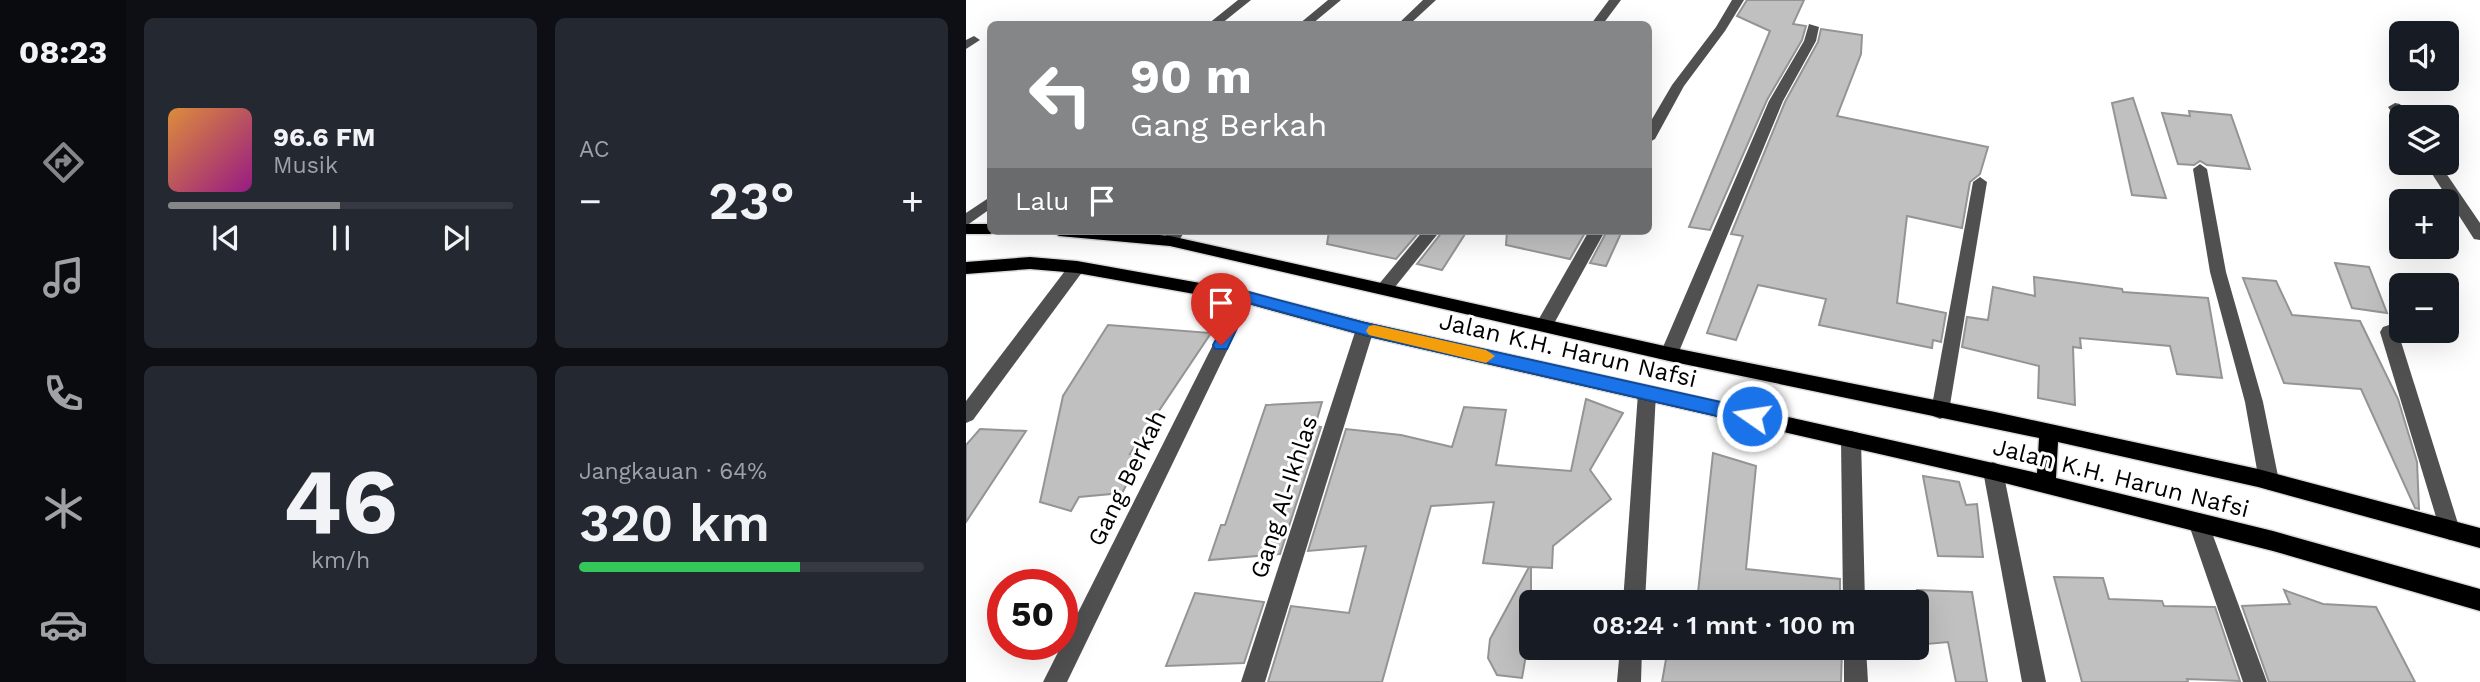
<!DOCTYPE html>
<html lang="id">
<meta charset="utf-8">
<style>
:root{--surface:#171b24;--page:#242831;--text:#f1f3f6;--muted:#9ea1a6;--line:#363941;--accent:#858687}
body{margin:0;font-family:"Work Sans",sans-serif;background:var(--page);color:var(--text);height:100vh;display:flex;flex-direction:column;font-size:26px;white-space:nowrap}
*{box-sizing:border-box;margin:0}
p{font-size:23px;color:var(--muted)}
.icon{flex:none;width:38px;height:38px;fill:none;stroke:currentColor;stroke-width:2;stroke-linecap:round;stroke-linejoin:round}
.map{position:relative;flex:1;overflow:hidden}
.drawer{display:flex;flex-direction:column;gap:18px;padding:18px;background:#0d0f14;width:840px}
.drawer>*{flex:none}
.top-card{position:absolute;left:21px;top:21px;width:665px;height:214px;border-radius:10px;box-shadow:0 7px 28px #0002;background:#858687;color:#fff;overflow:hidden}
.buttons{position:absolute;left:1423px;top:21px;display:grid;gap:14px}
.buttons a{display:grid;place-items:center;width:70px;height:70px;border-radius:10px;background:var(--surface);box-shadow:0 7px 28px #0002;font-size:35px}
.speed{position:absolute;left:21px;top:569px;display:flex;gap:14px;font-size:35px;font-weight:700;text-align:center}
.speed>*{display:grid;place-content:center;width:91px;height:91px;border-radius:50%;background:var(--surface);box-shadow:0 7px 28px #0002;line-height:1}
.speed .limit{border:10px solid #d22;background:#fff;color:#111}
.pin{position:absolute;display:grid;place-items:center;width:60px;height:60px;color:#fff;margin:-72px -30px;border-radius:50% 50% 50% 0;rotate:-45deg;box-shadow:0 0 7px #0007}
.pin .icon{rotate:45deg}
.me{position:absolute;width:77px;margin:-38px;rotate:283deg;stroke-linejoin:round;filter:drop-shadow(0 0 5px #0008)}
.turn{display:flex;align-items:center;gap:24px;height:147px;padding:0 28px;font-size:32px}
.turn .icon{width:91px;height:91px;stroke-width:2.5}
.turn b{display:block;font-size:49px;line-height:60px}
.then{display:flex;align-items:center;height:66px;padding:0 28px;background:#0003;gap:14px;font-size:26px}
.big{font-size:52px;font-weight:600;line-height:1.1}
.drawer .widget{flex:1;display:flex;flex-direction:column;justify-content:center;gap:10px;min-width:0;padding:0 24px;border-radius:10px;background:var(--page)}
.drawer .dial{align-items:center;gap:0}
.dial b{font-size:91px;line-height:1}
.song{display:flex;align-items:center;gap:21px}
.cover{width:84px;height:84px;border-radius:10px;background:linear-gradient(135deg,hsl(30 70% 55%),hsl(310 70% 35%))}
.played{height:7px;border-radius:4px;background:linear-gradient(90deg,var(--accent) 50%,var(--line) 50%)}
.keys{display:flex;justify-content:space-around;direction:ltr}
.heat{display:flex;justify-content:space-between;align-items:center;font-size:38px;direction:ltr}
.charge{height:10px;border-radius:5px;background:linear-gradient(90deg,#34c759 64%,var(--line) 0)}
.drawer .tiles{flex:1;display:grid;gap:18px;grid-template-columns:repeat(2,1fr)}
.trip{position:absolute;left:553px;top:590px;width:410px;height:70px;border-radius:10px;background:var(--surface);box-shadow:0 7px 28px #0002;font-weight:600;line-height:70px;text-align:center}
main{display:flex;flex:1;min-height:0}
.dock{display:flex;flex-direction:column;width:126px;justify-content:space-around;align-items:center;background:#090b0e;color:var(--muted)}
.dock .icon{width:49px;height:49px}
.dock .on{color:var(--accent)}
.dock b{font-size:32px;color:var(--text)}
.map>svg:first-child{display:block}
.building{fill:#c0c0c0;stroke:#949494;stroke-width:2}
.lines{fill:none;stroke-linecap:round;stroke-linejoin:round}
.major-casing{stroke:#dbdbdb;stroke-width:3}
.minor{fill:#505050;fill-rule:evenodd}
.major{fill:#000;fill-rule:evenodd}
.route{fill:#1a73e8;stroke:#114b97;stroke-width:2}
.slow{fill:#f59e0b}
.labels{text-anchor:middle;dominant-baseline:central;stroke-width:6;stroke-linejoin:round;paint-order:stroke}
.street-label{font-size:24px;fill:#000;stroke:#fff}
</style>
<main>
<nav class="dock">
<b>08:23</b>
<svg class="icon on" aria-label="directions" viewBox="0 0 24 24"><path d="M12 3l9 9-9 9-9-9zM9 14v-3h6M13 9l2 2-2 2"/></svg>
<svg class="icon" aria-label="music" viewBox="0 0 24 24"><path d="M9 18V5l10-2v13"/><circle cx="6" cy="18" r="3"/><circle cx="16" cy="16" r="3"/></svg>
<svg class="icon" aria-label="phone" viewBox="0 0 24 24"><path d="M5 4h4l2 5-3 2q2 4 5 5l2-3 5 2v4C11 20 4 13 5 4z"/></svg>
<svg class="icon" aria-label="climate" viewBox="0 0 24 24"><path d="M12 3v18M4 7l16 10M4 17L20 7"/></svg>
<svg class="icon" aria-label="car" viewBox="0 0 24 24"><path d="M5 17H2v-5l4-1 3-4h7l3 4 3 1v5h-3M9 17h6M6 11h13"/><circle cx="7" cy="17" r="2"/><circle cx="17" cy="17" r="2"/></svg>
</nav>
<section class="drawer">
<div class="tiles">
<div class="widget">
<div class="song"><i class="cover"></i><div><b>96.6 FM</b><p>Musik</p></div></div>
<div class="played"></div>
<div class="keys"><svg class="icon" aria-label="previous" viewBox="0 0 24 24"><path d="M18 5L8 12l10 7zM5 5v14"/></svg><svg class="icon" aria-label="pause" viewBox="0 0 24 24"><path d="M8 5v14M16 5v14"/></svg><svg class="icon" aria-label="next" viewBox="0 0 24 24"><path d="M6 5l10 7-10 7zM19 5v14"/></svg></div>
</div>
<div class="widget"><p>AC</p>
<div class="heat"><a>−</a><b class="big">23°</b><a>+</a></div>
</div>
<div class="widget dial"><b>46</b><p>km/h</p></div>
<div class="widget"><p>Jangkauan · 64%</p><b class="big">320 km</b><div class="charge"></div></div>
</div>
</section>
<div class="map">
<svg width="1514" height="682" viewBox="0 0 1514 682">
<rect width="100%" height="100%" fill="#fff"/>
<g class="building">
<polygon points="781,0 838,0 827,24 840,26 836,40 801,100 744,230 723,227 804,31 771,16"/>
<polygon points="855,29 896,35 895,54 871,116 1022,147 1014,174 1004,182 996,228 941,216 931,303 980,313 975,342 967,340 966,348 853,325 860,299 792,285 770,340 741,333 777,236 765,234 819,102 852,42"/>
<polygon points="1167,98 1200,198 1166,195 1146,103"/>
<polygon points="1223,111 1265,115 1284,169 1241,165 1234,161 1228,165 1212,164 1196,113 1224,116"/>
<polygon points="363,231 454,231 430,259 361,244"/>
<polygon points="477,231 501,231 476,270 451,264"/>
<polygon points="541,231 620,231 604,259 540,245"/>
<polygon points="641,231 656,231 640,266 624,263"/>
<polygon points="1369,263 1403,267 1421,313 1386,308"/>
<polygon points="1068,277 1156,289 1157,292 1242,298 1256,378 1211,374 1204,346 1114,338 1115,348 1107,347 1109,405 1072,398 1073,366 996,347 1001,317 1022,320 1027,287 1069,296"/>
<polygon points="1277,278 1310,281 1326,315 1394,321 1432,399 1451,462 1453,509 1449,508 1395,389 1318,383"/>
<polygon points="142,325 245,333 164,454 177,455 156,493 113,497 105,511 74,502 97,396"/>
<polygon points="620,399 657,413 624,470 645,499 587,546 586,568 565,567 565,626 556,678 531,675 522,658 524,639 563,567 517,563 528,502 465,506 416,682 302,682 325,606 383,613 400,546 342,551 380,429 435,435 486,447 498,407 540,410 530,465 605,471"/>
<polygon points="356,402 349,426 355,427 314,554 243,560 255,525 259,525 300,405"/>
<polygon points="14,429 60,431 0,522 0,445"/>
<polygon points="747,453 790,466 780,569 874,579 874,602 731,602"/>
<polygon points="957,476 993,482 1000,505 1011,504 1017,557 972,556"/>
<polygon points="1088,577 1137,578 1143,599 1196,601 1198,606 1249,607 1274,681 1221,679 1222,682 1116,682"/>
<polygon points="951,590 1006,592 1021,682 990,682 982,642 950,645"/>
<polygon points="1318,590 1357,604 1410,607 1449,682 1303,682 1276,606 1324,604"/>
<polygon points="229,593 298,602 278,663 200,666"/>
<polygon points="702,648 876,648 875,682 696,682"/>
</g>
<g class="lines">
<g class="major-casing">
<g id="major">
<polygon points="0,224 24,224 24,231 31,231 24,234 0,234"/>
<polygon points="85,231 152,231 204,236 703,347 1029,412 1292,469 1514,528 1514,548 1292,487 1092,442 1090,478 1307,531 1514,589 1514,611 1307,551 1027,480 399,336 279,303 111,273 64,269 0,274 0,262 64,257 111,261 279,291 399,322 1071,473 1073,438 703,361 204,246 93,236"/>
</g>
</g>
<g class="minor">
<polygon points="272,0 285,0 255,24 242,24"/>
<polygon points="362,0 375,0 346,24 333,24"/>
<polygon points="457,0 470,0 444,24 432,24"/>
<polygon points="643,0 655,0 637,24 625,24"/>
<polygon points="766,0 778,0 759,31 718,86 689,139 682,143 682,126 706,85 750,27"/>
<polygon points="843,24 853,27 850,41 817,101 712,354 709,359 697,359 694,354 803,101 838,41"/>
<polygon points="8,36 14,40 0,49 0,40"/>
<polygon points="1429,103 1434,104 1443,117 1431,120 1422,107"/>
<polygon points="1459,163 1473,163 1514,223 1514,240 1508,239"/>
<polygon points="1234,164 1241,169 1260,272 1297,402 1313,481 1310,487 1303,490 1296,487 1293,481 1279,402 1244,272 1227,169"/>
<polygon points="1014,177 1021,182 983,411 981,416 974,419 967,416 965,411 1007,182"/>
<polygon points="24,197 24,209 0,226 0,213"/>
<polygon points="203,231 219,231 210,245 204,246 196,241"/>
<polygon points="457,231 474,231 425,292 413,292 411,288 413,284"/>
<polygon points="623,231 639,231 585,329 573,329 570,324"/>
<polygon points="111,261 119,267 117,271 7,420 0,423 0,401 105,263"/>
<polygon points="279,291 287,297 101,682 77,682 271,297"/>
<polygon points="399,322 405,324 408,329 299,682 275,682 390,329 393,324"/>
<polygon points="1423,325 1429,327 1432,332 1494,530 1491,537 1484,540 1477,537 1474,530 1414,332 1417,327"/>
<polygon points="681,386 688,388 690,393 679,602 657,602 672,393 674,388"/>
<polygon points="885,431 892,433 895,439 899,602 877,602 875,439 878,433"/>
<polygon points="1027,462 1034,465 1037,471 1080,682 1056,682 1017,471 1020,465"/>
<polygon points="1232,513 1239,515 1242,522 1301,682 1277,682 1222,522 1225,515"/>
<polygon points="654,648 676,648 675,682 651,682"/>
<polygon points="878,648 900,648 902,682 878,682"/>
</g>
<use href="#major" class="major"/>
</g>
<polygon class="route" points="279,291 399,323 786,409 792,412 795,416 792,421 786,424 399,335 283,303 261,349 249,349 247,345 274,293"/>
<polygon class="slow" points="408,325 520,350 529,356 520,363 403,335 400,331 403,326"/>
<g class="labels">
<g class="street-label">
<text transform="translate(602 350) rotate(13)">Jalan K.H. Harun Nafsi</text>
<text transform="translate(161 478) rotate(-64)">Gang Berkah</text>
<text transform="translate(1155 478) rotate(14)">Jalan K.H. Harun Nafsi</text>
<text transform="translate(318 497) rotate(-72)">Gang Al-Ikhlas</text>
</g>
</g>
</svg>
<div class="buttons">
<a><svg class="icon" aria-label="sound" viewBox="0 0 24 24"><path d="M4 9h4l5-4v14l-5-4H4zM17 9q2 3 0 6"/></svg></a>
<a><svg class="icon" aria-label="layers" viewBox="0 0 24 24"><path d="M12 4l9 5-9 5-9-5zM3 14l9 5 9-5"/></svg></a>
<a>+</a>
<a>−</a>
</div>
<div class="speed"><div class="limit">50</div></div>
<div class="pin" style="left:255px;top:345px;background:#d93025"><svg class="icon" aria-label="arrive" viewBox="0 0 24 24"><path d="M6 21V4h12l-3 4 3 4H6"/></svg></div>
<svg class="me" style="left:786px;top:416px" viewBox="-20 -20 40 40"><circle r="17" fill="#1a73e8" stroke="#fff" stroke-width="3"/><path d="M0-11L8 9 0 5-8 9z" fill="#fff"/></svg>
<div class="trip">08:24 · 1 mnt · 100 m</div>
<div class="top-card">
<div class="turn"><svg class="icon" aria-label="left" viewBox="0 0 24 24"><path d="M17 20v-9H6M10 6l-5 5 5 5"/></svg><div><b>90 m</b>Gang Berkah</div></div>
<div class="then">Lalu<svg class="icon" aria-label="arrive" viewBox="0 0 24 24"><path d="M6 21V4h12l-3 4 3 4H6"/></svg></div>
</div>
</div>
</main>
